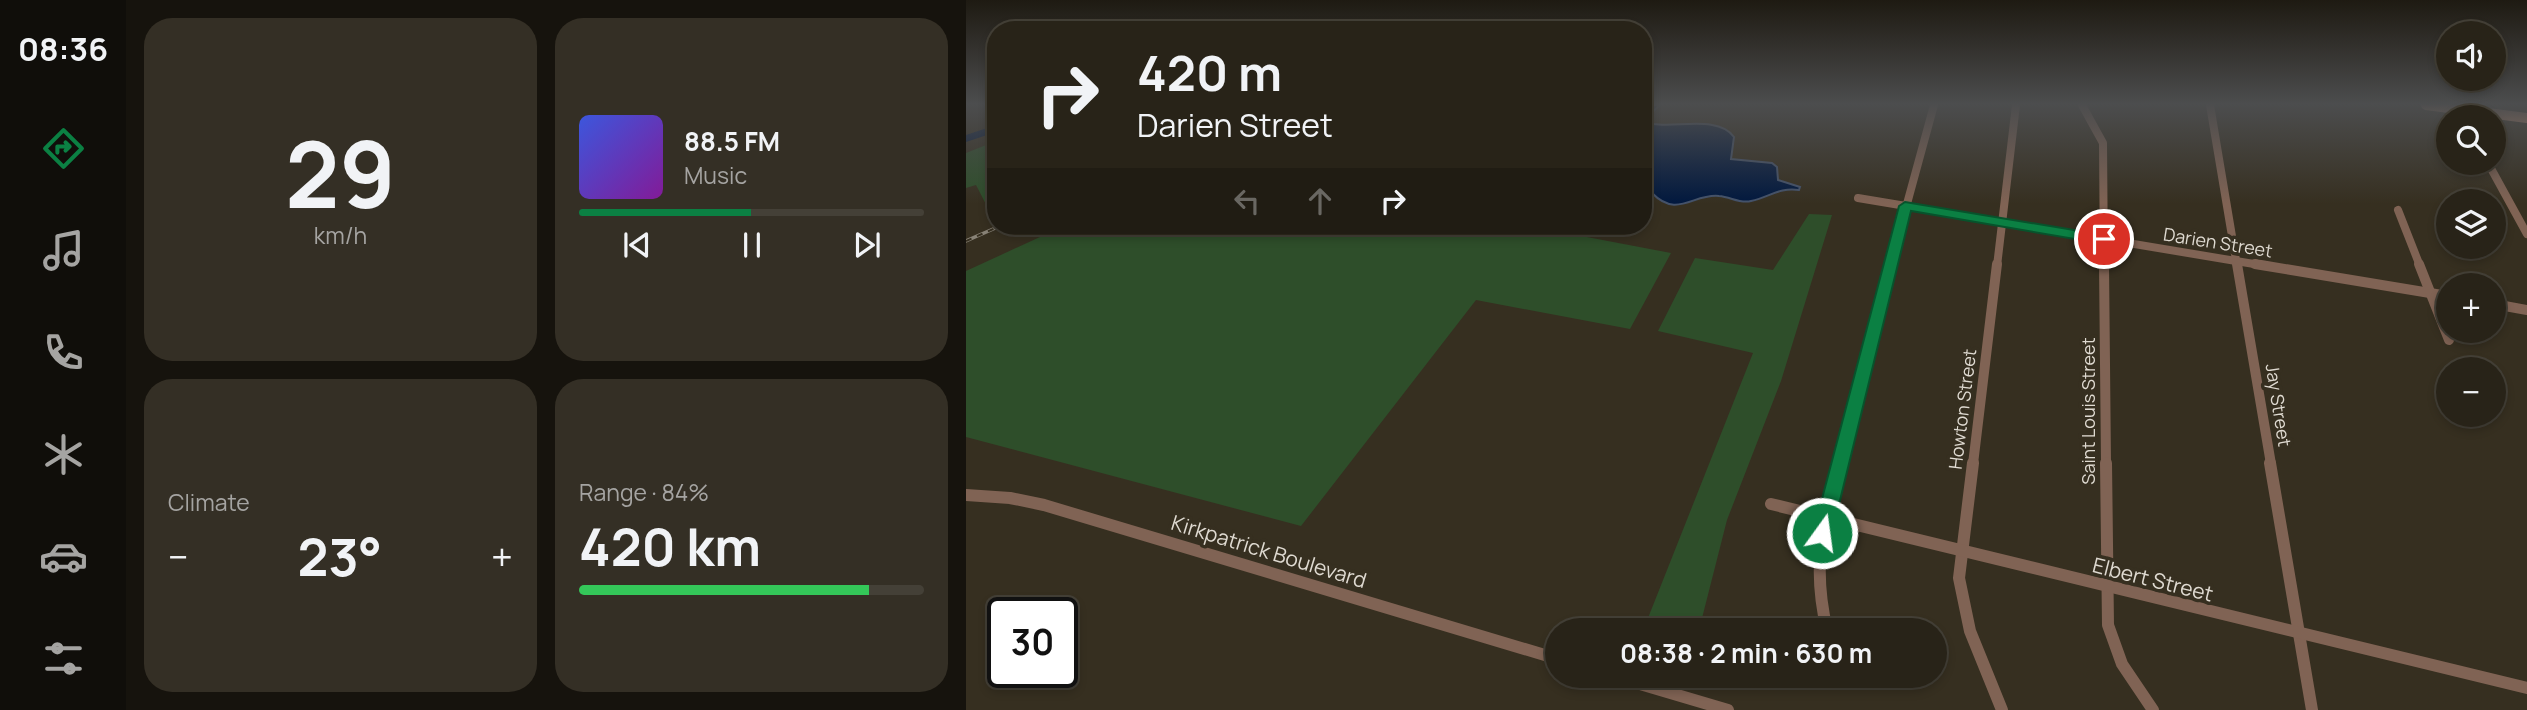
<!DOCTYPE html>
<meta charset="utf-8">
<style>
:root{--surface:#282318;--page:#342f25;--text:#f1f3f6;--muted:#a5a4a2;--line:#444037;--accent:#0b8043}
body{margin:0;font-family:Manrope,sans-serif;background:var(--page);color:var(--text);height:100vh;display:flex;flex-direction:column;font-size:26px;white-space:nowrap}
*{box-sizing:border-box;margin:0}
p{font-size:23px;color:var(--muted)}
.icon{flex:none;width:38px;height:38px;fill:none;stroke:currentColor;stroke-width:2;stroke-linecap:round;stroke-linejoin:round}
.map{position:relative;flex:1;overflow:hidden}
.sheet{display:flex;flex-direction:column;gap:18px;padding:18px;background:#16130d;width:840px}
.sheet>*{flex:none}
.banner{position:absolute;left:21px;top:21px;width:665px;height:214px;border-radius:28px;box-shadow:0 4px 10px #0003,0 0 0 2px var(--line);background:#282318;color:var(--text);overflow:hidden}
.fabs{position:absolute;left:1470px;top:21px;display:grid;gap:14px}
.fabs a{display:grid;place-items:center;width:70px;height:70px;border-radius:50%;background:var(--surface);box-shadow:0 4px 10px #0003,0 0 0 2px var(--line);font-size:35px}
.speed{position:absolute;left:21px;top:597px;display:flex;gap:14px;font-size:35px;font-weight:700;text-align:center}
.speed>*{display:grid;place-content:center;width:91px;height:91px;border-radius:50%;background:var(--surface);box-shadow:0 4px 10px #0003,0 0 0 2px var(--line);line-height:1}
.speed .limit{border:4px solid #111;border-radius:10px;background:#fff;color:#111}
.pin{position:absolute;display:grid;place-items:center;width:60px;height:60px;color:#fff;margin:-30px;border:4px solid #fff;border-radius:50%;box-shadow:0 2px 7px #0007}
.me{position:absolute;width:77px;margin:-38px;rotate:14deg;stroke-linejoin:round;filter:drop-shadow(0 0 5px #0008)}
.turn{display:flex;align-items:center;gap:24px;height:147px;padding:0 35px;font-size:32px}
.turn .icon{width:91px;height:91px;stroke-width:2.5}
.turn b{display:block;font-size:49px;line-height:60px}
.lanes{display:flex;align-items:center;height:66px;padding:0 35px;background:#0003;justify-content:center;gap:35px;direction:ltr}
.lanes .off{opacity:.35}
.big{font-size:52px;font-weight:700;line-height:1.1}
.sheet .tile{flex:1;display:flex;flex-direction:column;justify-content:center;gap:10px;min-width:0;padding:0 24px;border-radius:28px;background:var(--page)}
.sheet .dial{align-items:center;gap:0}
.dial b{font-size:91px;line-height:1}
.song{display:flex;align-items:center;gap:21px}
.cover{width:84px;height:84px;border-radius:10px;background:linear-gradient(135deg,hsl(230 70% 55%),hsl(290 70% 35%))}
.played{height:7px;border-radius:4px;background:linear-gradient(90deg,var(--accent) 50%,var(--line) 50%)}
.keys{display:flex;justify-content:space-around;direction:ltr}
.heat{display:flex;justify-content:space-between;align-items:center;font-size:38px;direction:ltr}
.charge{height:10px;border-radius:5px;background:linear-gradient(90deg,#34c759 84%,var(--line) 0)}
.sheet .tiles{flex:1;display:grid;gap:18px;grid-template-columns:repeat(2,1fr)}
.trip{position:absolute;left:579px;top:618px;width:402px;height:70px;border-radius:35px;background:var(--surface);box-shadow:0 4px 10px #0003,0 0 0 2px var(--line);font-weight:700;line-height:70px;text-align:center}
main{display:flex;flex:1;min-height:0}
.tabs{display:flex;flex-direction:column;width:126px;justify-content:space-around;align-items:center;background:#100e0a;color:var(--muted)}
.tabs .icon{width:49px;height:49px}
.tabs .current{color:var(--accent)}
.tabs b{font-size:32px;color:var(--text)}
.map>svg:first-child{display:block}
.green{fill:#2e4e2a}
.water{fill:#01183e;stroke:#44526a;stroke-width:2}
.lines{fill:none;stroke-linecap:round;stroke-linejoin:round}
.river{fill:#01183e;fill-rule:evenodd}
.minor-far2{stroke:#806354;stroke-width:8}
.minor-far1{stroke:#806354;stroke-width:10}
.minor{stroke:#806354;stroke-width:12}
.major{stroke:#d09475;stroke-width:10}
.rail-casing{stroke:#888276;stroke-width:3.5}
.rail{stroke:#362f20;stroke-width:2;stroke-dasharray:6;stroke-linecap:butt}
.route{fill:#0b8043;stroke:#07532c;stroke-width:2}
.labels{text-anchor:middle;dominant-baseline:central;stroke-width:7;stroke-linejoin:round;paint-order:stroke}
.street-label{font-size:18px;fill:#dfdad1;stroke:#362f20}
.near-street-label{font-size:21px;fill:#dfdad1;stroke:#362f20}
</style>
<main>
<nav class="tabs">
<b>08:36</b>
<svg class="icon current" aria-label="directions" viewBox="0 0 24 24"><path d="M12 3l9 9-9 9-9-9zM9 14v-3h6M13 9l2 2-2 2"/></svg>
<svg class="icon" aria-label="music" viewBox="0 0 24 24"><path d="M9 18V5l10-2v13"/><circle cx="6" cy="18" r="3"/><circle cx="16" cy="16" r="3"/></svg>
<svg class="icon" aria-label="phone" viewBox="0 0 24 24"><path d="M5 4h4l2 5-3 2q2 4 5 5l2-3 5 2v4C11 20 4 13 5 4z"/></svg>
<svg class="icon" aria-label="climate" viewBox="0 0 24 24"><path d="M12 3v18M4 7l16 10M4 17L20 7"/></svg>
<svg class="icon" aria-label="car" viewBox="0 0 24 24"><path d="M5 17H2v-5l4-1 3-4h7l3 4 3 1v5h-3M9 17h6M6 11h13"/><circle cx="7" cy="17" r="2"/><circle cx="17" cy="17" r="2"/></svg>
<svg class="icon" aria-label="filters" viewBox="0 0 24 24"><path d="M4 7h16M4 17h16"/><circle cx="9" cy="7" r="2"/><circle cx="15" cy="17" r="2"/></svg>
</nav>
<section class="sheet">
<div class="tiles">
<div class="tile dial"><b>29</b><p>km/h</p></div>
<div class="tile">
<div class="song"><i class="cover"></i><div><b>88.5 FM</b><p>Music</p></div></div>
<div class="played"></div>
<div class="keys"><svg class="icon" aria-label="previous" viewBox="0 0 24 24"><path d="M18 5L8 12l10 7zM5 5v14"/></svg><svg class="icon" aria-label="pause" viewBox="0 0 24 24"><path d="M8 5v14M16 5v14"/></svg><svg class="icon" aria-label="next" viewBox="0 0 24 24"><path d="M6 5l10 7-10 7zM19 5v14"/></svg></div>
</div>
<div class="tile"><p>Climate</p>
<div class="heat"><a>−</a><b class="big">23°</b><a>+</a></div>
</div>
<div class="tile"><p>Range · 84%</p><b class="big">420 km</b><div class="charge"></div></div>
</div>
</section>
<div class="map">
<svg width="1561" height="710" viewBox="0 0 1561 710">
<rect width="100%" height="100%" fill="#362f20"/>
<g class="green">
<polygon points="30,141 30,214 26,216 10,185 0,188 0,153"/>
<polygon points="843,214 866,215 815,381 761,520 733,630 682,618 787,353 692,331 729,258 807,270"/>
<polygon points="98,226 563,226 705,253 664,329 510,300 335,526 0,437 0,271"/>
</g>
<path class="water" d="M 677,105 L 694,105 L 682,116 L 681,121 L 688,124 C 710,128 753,115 768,137 L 765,159 L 806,163 L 811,167 L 812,180 L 834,187 L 833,190 C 813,187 804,197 785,201 C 774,204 765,197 753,196 C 728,193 711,219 686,193 L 687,149 L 677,143 Z"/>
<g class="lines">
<polygon class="river" points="30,125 30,132 0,142 0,135"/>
<g class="minor-far2">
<polyline points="1116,105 1137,143 1138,266"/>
<polyline points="1244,105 1271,266"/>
<polyline points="1522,163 1561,234"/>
<polyline points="892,198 1300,266"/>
<polyline points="1432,210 1454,266"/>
<polyline points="924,266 968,105"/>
<polyline points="1031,266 1050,105"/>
</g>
<g class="minor-far1">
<polyline points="1138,264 1140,464"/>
<polyline points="1271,264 1305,464"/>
<polyline points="1289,264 1482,296"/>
<polyline points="1453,264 1483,340"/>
<polyline points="1528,304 1561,310"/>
<polyline points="874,464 924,264"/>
<polyline points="1007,464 1031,264"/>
</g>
<g class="minor">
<polyline points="1007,463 993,578 1004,631 1036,710"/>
<polyline points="1140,463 1142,625 1156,664 1187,710"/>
<polyline points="1304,463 1346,710"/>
<polyline points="0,495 44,498 78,505 592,659"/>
<polyline points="805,504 1561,688"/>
<path d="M 861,630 C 845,562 858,528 874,463"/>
<polyline points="647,676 762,710"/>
</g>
<polyline class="major" points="1460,105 1561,118"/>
<g class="rail-casing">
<polyline id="rail" points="0,241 34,226"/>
</g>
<use href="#rail" class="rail"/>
</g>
<linearGradient id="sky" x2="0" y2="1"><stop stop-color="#1e1a12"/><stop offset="0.51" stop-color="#4c4d4e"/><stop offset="1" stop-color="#4c4d4e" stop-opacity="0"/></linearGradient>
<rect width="1561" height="204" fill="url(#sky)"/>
<polygon class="route" points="939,202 1138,235 1145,239 1138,244 945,211 866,533 863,539 850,539 847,533 933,206"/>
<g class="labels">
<g class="street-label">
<text transform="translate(1252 242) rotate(9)">Darien Street</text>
<text transform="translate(1313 405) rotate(81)">Jay Street</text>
<text transform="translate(996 409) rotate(-83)">Howton Street</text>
<text transform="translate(1122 411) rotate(-90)">Saint Louis Street</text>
</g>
<g class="near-street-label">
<text transform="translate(303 551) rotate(17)">Kirkpatrick Boulevard</text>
<text transform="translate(1187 579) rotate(14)">Elbert Street</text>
</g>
</g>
</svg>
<div class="fabs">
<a><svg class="icon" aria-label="sound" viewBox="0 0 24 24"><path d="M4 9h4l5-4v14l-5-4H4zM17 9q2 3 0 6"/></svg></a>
<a><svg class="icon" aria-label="search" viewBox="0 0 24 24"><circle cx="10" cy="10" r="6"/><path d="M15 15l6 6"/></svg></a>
<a><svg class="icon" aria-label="layers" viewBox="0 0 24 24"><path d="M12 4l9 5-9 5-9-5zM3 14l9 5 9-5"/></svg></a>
<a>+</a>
<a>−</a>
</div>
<div class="speed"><div class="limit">30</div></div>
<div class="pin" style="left:1138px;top:239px;background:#d93025"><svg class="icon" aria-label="arrive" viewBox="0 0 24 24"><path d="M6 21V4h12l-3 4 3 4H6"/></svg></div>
<svg class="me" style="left:856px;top:533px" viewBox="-20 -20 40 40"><circle r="17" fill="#0b8043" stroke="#fff" stroke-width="3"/><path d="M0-11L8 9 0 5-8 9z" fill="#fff"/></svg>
<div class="trip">08:38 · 2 min · 630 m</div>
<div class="banner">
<div class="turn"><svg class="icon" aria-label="right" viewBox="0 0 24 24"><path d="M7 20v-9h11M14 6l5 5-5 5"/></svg><div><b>420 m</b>Darien Street</div></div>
<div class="lanes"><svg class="icon off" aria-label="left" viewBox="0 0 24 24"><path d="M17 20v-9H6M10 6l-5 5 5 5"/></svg><svg class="icon off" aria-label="ahead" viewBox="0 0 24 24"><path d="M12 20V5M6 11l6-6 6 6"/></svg><svg class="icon" aria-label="right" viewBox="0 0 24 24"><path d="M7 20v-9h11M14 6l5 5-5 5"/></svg></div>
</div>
</div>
</main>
